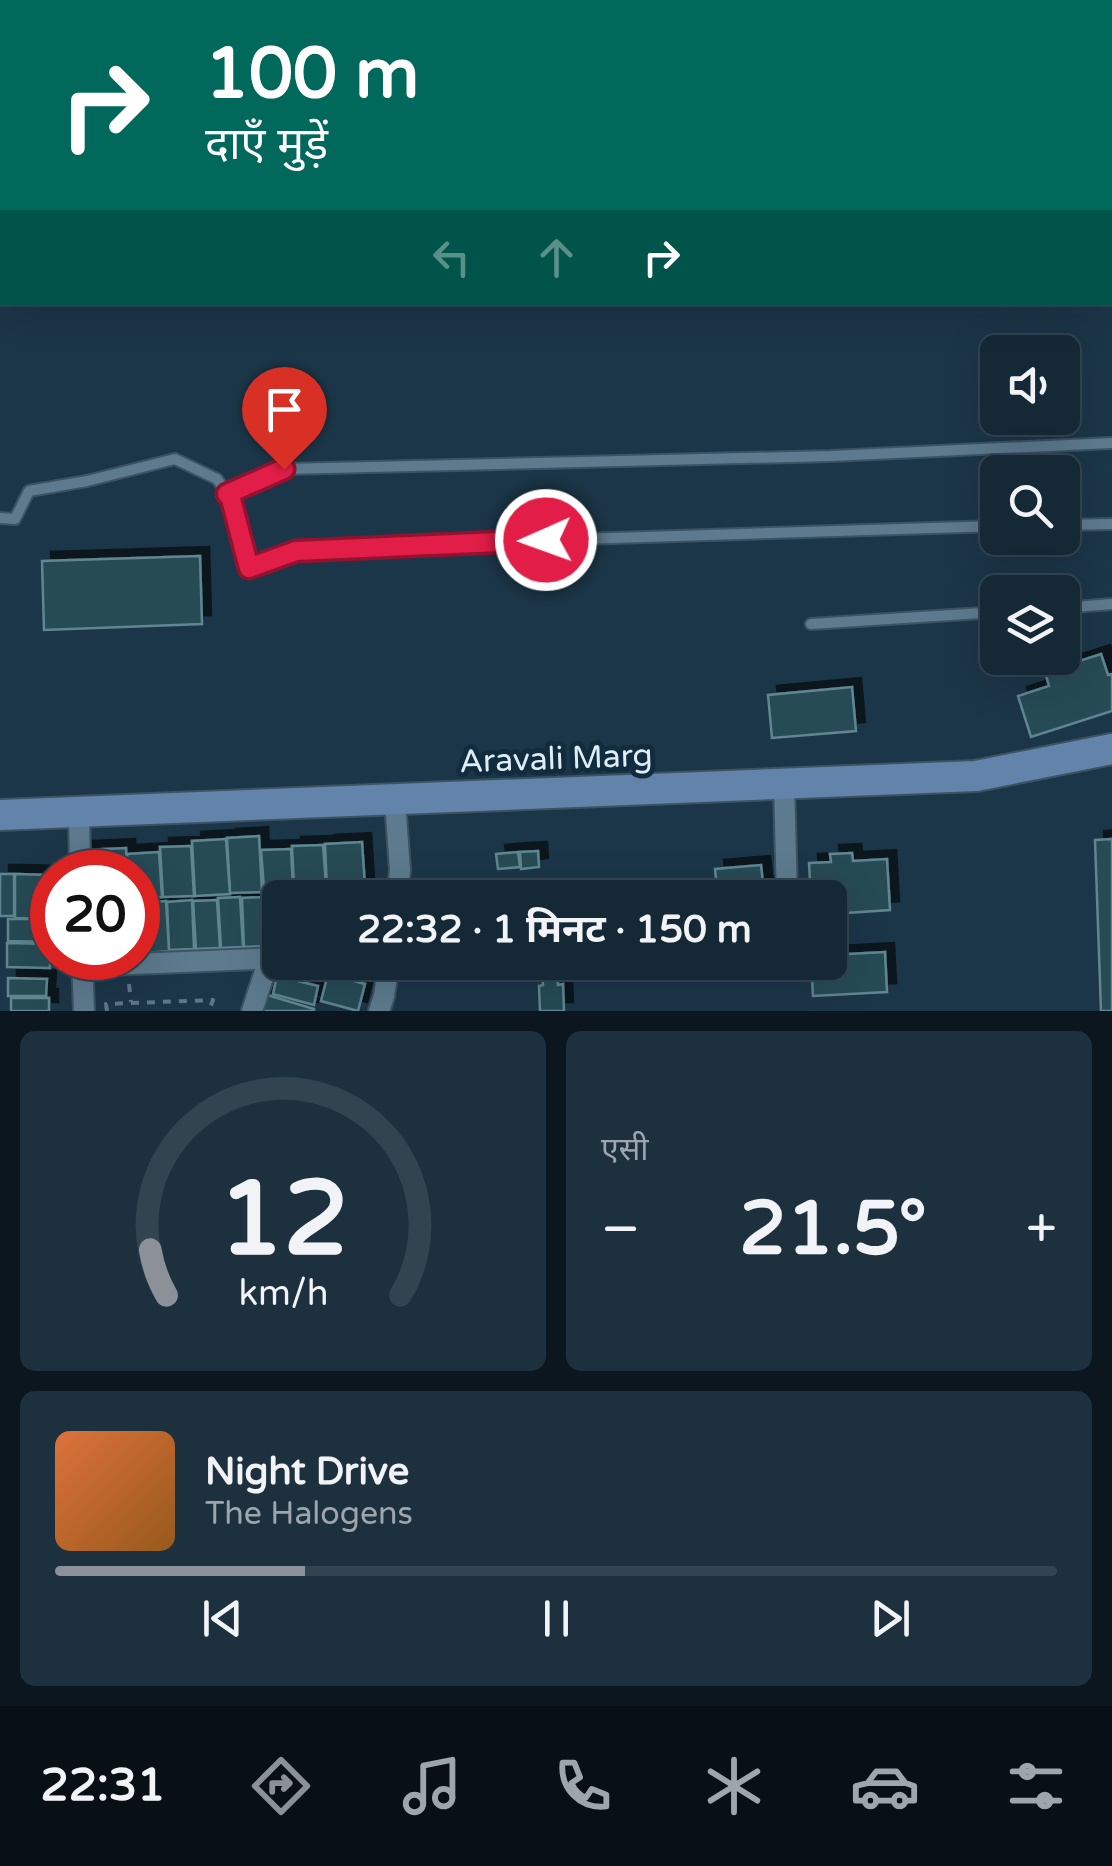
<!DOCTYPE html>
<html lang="hi">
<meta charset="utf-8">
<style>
:root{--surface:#142836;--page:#1d303e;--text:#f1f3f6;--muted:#9da6ad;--line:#334451;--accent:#8c9099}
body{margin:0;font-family:"Varela Round","Noto Sans Devanagari",sans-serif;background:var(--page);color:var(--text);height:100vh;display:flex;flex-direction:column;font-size:38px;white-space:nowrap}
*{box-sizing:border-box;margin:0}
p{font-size:32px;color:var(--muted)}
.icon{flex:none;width:55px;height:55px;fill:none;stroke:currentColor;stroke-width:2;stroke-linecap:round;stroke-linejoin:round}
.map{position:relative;height:1011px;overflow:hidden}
.drawer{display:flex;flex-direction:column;gap:20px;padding:20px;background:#0b161e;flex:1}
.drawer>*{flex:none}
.top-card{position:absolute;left:0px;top:0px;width:1112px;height:305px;box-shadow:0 10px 40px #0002,0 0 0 2px var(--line);background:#00695c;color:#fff;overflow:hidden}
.fabs{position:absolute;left:980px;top:335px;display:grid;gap:20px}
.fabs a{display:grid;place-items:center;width:100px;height:100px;border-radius:15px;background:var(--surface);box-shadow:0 10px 40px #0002,0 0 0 2px var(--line);font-size:50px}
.speed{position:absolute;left:30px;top:850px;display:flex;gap:20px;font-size:50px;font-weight:700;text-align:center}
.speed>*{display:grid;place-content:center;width:130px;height:130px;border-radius:50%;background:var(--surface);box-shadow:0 10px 40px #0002,0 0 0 2px var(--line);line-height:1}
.speed .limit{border:15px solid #d22;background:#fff;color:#111}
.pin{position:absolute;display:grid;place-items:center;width:85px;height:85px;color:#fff;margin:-102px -42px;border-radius:50% 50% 50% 0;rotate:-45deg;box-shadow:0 0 10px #0007}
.pin .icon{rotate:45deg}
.me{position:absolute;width:110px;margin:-55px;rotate:268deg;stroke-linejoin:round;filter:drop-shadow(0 0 8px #0008)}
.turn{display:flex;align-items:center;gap:35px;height:210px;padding:0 40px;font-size:45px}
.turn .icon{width:130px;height:130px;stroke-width:2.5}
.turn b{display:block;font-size:70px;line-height:85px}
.lanes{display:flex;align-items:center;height:95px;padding:0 40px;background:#0003;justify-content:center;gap:50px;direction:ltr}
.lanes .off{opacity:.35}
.big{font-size:75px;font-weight:700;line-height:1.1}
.drawer .tile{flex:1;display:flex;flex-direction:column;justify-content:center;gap:15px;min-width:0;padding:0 35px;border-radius:15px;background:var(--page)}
.drawer .dial{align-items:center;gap:0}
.dial svg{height:260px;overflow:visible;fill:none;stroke:var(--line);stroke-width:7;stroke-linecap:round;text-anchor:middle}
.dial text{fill:var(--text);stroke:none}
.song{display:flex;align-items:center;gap:30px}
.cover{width:120px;height:120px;border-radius:15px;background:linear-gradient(135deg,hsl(20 70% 55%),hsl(30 70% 35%))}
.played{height:10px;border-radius:5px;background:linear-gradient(90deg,var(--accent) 25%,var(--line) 25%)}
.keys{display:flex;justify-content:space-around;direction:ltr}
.heat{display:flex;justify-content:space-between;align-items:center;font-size:55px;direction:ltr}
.drawer .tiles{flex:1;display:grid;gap:20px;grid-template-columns:1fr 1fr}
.tile:last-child{grid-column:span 2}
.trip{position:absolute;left:262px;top:880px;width:585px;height:100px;border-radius:15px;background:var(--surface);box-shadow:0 10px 40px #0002,0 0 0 2px var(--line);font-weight:700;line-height:100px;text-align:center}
.tab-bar{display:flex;height:160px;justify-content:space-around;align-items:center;background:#081016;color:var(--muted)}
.tab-bar .icon{width:70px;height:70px}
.tab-bar .active{color:var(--accent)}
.tab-bar b{font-size:45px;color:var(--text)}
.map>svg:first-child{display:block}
.building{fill:#264b55;stroke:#5f8691;stroke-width:2.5;filter:url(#shadow)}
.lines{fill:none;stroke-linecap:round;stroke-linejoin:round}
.lane-casing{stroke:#3c5363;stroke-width:14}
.street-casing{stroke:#3c5363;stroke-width:24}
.secondary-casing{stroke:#3c5363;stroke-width:34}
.path{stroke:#5f7686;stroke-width:4;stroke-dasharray:8 8;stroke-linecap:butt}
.lane{stroke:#5d7a8e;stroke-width:10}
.street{stroke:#5d7a8e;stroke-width:20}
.secondary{stroke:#6384aa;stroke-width:30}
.route-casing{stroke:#92132f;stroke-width:25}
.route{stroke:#e11d48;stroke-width:18}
.labels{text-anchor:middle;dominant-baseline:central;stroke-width:10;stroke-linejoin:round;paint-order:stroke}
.street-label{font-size:32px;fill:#deeef9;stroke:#112c3d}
</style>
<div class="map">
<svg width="1112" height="1011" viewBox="0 0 1112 1011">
<defs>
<filter id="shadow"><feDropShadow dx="9" dy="-9" stdDeviation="0" flood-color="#0009"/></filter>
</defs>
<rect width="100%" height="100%" fill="#1b3648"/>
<g class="building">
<polygon points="200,556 202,624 44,630 42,561"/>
<polygon points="1101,654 1108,675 1112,674 1112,711 1031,737 1018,696 1049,686 1045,672"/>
<polygon points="852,687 856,731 772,738 768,695"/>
<polygon points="259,836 262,892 230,893 227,838"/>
<polygon points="226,839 230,894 195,896 192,841"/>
<polygon points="1112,839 1112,1011 1101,1011 1095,840"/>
<polygon points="362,842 365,886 327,888 325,844"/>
<polygon points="323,845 326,885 294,887 292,846"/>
<polygon points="191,846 194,896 163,897 160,847"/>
<polygon points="126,848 127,872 85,872 84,850"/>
<polygon points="291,849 293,887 264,888 261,850"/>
<polygon points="538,851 539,867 521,869 520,852"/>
<polygon points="159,852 162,897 138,899 138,872 128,872 127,854"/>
<polygon points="518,852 520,867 498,869 496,854"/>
<polygon points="852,853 853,861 887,859 890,910 832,914 833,926 830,926 830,898 811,898 809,863 831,862 830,854"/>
<polygon points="761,865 763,884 776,898 718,898 715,869"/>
<rect x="0" y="874" width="14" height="42"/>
<polygon points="15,874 52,875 52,919 15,918"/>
<polygon points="291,895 291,898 280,898 280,945 268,945 265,896"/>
<polygon points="240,897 243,947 221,948 218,898"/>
<polygon points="264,897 267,946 244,947 242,898"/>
<polygon points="192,900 194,949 169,950 167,902"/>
<polygon points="217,900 220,948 196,949 193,901"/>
<polygon points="166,901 169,951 145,953 142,903"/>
<polygon points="141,902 144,951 138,952 138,903"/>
<polygon points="8,919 50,919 50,942 8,941"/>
<polygon points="7,943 50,944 50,968 7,967"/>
<polygon points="885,952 887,992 813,996 811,962 830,962 830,955"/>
<polygon points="725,962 771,962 772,973 726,977"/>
<polygon points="557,968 558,985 563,984 564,1011 540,1011 539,986 543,985 542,969"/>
<polygon points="328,974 365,984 358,1011 321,1001"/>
<polygon points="277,976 318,986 314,1005 273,994"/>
<polygon points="8,978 47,979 46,996 8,996"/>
<polygon points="264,994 314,1009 314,1011 259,1011"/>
<rect x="11" y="998" width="38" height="13"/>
</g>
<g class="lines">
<g class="lane-casing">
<g id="lane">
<polyline points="1018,0 1018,2"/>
<polyline points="0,186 2,186"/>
<polyline points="227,494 284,469 831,456 1112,443"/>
<polyline points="0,518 15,519 29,491 87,481 175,459 217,479 231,499 249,568 296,551 581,539 998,526"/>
<polyline points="1062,525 1112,524"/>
<polyline points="1062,608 1112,604"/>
<polyline points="811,624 998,612"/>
</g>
</g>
<g class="street-casing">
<g id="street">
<polyline points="784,784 787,898"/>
<polyline points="395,801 400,870 397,898"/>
<polyline points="79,812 80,872"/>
<polyline points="82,958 84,1011"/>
<polyline points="788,962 788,963"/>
<polyline points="83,966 280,958"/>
<polyline points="252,1011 269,959"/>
<polyline points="379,1011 384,996 389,962"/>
</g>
</g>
<g class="secondary-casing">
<polyline id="secondary" points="0,815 976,776 1112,749"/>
</g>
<g class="path">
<polyline points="129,984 131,1002"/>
<polyline points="107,1011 106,1004 213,1000 209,1011"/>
</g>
<use href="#lane" class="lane"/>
<use href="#street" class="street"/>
<use href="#secondary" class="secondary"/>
</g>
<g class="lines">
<g class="route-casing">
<polyline id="route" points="284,469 227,494 231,499 249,568 296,551 546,540"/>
</g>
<use href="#route" class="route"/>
</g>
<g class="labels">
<g class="street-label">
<text transform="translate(556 759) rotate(-2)">Aravali Marg</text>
</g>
</g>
</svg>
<div class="fabs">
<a><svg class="icon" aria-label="sound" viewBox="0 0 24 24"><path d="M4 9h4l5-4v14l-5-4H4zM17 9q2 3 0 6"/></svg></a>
<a><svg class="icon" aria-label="search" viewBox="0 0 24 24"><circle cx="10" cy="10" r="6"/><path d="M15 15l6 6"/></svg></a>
<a><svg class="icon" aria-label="layers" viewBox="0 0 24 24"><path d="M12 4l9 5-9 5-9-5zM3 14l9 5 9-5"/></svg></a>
</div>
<div class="speed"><div class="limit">20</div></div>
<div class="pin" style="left:284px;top:469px;background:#d93025"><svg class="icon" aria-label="arrive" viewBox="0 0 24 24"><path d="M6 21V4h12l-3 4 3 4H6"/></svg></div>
<svg class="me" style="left:546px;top:540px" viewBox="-20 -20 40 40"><circle r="17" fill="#e11d48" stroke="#fff" stroke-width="3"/><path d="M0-11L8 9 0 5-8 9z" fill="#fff"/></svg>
<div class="trip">22:32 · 1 मिनट · 150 m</div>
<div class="top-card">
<div class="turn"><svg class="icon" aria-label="right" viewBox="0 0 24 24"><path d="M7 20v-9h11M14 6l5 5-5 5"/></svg><div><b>100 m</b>दाएँ मुड़ें</div></div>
<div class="lanes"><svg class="icon off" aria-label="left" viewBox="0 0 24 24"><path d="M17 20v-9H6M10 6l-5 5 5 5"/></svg><svg class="icon off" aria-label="ahead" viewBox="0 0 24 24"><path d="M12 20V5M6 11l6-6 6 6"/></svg><svg class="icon" aria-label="right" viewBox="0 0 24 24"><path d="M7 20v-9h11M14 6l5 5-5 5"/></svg></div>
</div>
</div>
<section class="drawer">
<div class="tiles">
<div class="tile dial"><svg viewBox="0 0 100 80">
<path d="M14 69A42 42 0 1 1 86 69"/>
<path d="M14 69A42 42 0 0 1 9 55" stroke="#8c9099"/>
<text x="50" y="56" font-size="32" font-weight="700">12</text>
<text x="50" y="72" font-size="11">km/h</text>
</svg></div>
<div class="tile"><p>एसी</p>
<div class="heat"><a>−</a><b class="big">21.5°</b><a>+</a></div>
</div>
<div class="tile">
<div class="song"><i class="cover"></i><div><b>Night Drive</b><p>The Halogens</p></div></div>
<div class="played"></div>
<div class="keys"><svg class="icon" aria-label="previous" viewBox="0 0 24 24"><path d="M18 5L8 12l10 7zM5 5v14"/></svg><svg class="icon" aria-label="pause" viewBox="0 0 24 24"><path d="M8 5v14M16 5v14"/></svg><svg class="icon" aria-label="next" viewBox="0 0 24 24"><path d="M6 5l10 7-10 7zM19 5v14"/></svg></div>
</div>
</div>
</section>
<nav class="tab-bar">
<b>22:31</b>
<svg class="icon active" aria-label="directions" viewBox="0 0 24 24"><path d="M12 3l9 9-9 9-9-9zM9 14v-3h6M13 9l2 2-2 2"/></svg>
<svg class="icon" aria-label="music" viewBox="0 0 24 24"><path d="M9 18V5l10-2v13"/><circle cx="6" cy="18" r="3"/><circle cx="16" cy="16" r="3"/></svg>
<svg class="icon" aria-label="phone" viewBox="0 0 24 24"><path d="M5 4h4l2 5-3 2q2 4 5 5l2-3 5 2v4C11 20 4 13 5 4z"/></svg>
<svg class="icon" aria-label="climate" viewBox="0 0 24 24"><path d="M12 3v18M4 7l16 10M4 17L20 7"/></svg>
<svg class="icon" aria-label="car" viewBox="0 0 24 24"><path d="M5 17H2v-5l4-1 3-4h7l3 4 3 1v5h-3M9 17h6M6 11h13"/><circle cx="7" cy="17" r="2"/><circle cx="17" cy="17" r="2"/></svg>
<svg class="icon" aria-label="filters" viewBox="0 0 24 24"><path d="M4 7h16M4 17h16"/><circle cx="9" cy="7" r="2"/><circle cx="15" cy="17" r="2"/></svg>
</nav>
